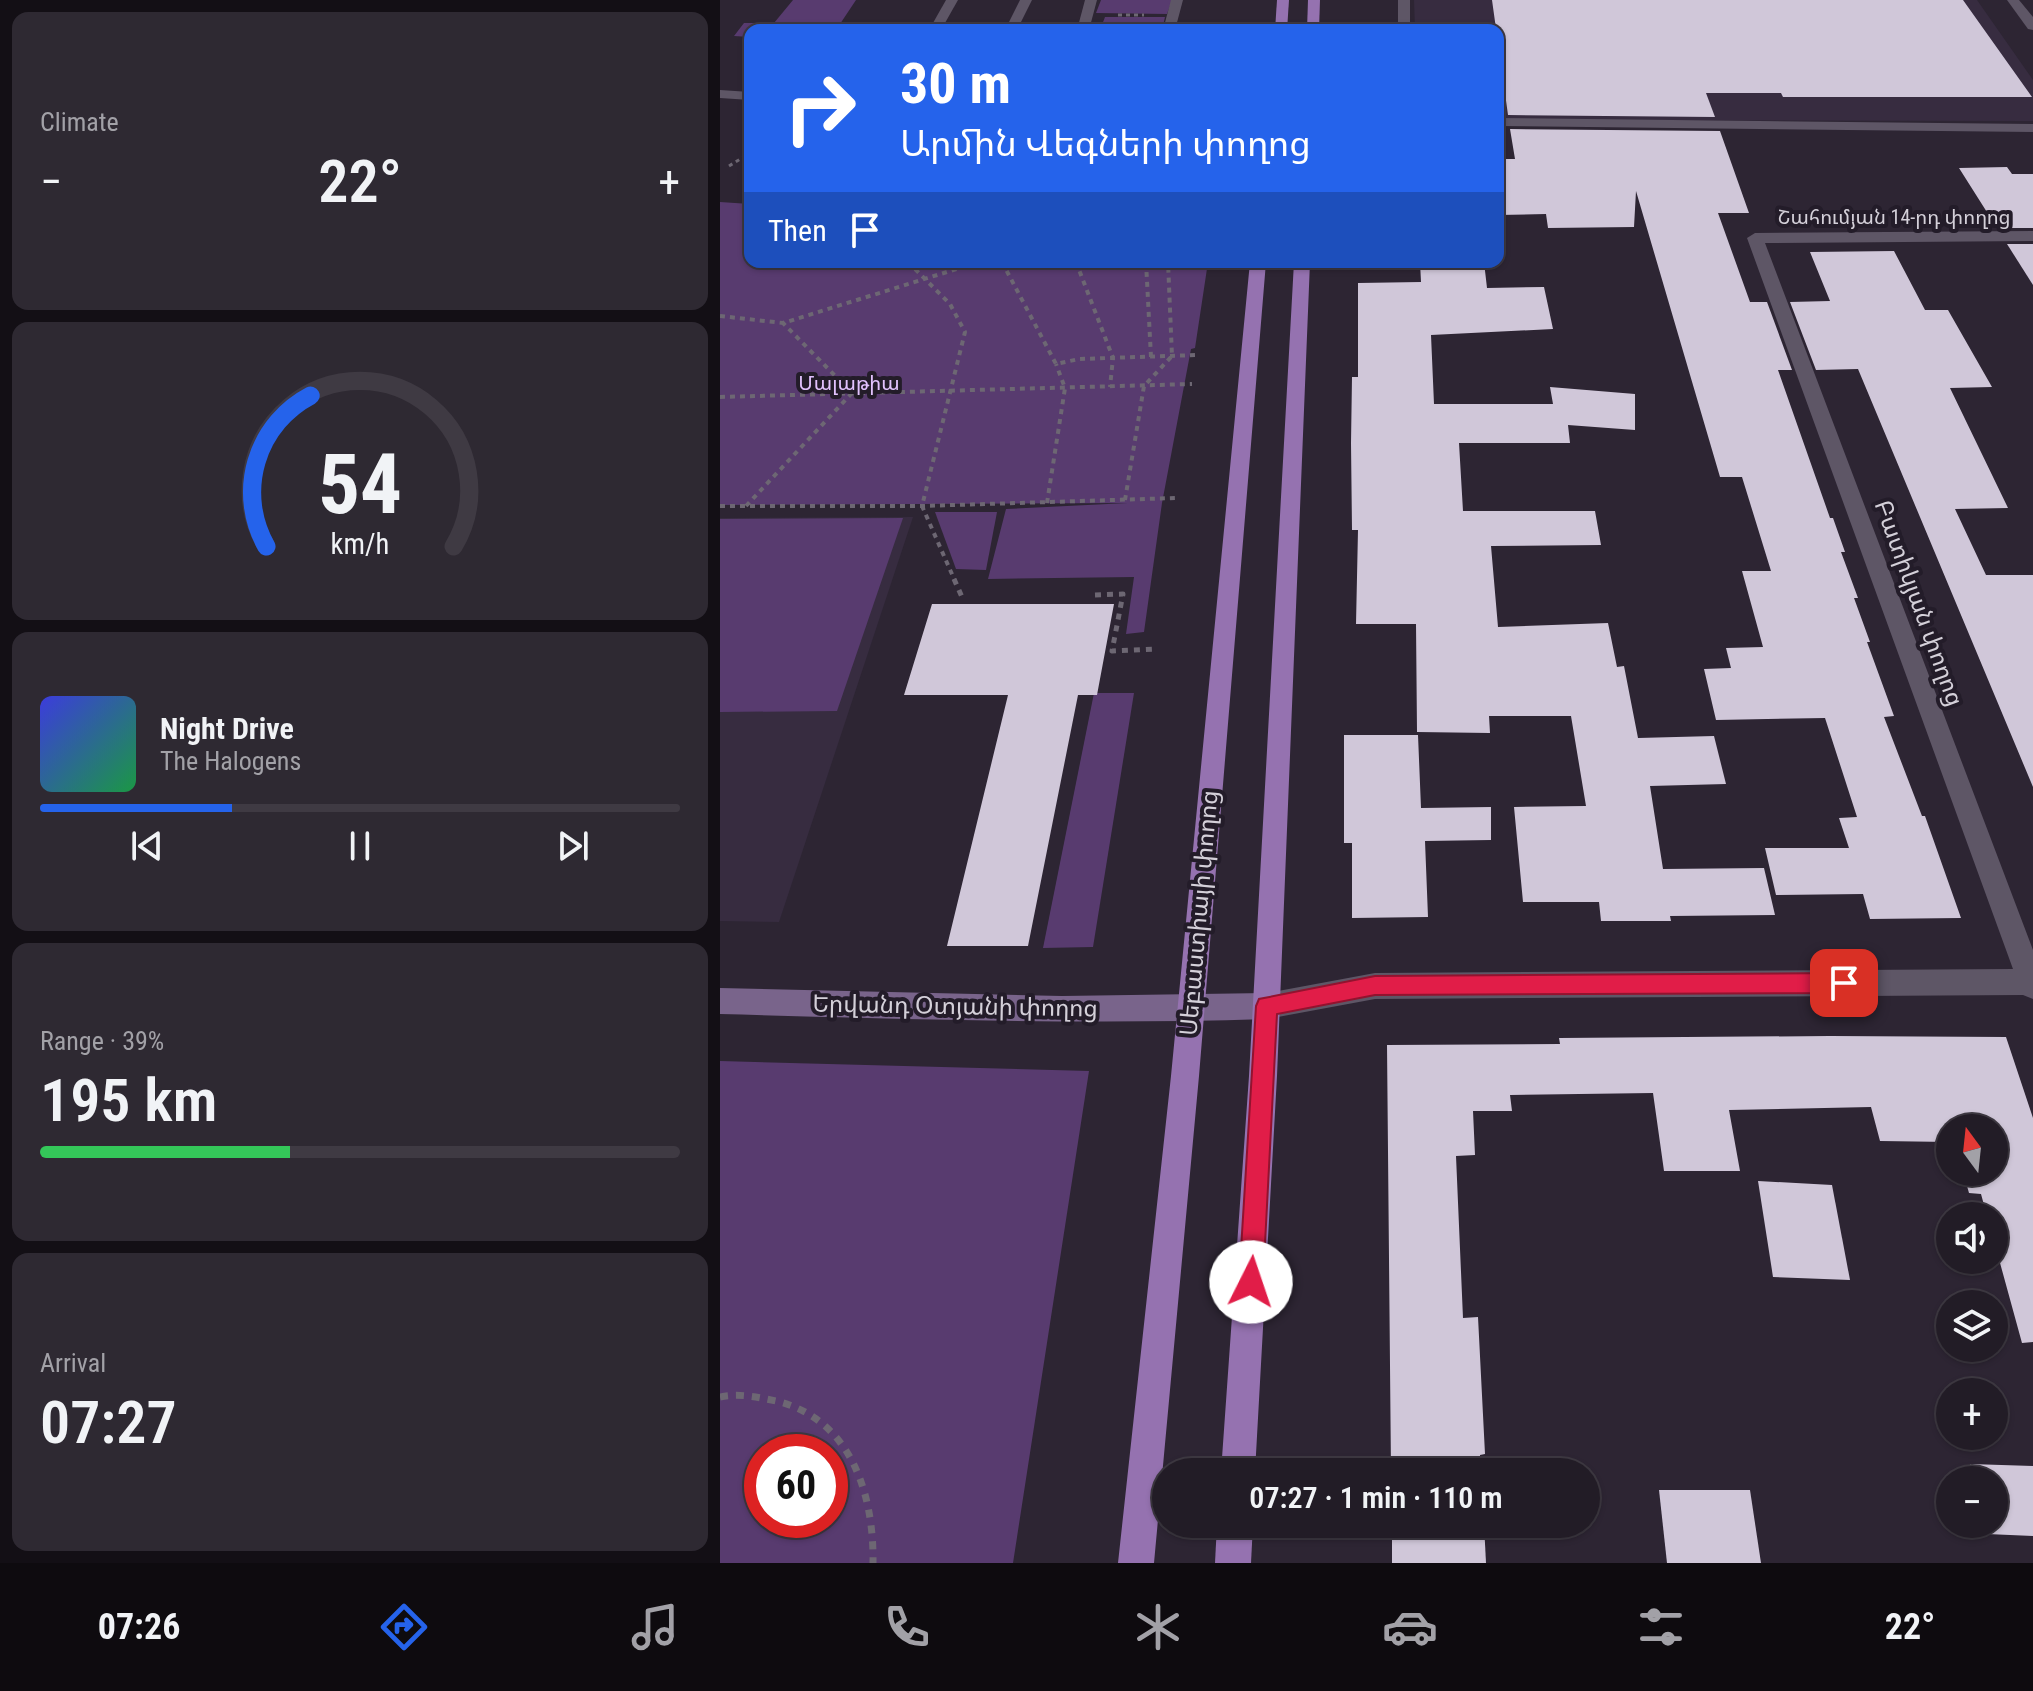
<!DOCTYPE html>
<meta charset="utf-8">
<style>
:root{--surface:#221c26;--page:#2e2932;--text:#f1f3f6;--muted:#a2a1a7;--line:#3f3a43;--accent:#2563eb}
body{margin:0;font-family:"Roboto Condensed","Noto Sans Armenian",sans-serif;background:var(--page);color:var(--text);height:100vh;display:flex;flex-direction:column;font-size:30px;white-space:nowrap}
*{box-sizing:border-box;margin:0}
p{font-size:26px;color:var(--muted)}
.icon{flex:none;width:44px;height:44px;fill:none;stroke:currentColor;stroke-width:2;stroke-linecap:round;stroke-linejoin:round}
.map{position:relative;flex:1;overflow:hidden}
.side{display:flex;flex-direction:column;gap:12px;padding:12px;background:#130f15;width:720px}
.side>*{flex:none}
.guide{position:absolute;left:24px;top:24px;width:760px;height:244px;border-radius:16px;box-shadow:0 2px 6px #0004,0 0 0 2px var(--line);background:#2563eb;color:#fff;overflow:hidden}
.needle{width:52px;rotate:345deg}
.tools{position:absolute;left:1216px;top:1114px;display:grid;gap:16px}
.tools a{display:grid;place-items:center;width:72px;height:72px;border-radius:50%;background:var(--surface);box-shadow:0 2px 6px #0004,0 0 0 2px var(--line);font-size:40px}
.speed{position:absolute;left:24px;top:1434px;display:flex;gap:16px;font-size:40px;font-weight:700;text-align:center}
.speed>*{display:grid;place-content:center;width:104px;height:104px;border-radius:50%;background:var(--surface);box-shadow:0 2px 6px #0004,0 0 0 2px var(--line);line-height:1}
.speed .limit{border:12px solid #d22;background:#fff;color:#111}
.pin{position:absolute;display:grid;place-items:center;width:68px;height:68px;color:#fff;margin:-34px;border-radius:16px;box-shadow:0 4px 12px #0006}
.me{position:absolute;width:88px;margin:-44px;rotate:4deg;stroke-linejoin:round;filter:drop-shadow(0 0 6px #0008)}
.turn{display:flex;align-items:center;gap:28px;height:168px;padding:0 24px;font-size:36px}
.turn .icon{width:104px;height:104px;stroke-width:2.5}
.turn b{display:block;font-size:56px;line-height:68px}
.then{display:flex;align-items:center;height:76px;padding:0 24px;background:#0003;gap:16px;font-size:30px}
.big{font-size:60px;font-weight:600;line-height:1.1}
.side .tile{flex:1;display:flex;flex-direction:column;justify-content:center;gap:12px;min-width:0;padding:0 28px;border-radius:16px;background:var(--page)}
.side .dial{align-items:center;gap:0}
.dial svg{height:208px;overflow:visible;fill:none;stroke:var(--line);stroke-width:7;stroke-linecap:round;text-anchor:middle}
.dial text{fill:var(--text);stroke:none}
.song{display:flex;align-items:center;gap:24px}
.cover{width:96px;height:96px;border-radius:12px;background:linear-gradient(135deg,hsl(240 70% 55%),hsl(140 70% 35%))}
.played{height:8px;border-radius:4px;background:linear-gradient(90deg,var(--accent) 30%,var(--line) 30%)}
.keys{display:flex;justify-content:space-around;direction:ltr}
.heat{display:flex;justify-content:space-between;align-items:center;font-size:44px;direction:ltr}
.charge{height:12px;border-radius:6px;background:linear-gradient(90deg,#34c759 39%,var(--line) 0)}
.trip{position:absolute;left:432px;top:1458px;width:448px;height:80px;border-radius:40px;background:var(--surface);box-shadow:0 2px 6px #0004,0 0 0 2px var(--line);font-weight:600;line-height:80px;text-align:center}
.menu{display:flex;height:128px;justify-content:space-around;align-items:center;background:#0e0b0f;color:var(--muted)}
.menu .icon{width:56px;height:56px}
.menu .selected{color:var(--accent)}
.menu b{font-size:36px;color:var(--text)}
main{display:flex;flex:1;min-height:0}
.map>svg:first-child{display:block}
.built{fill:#372c40}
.green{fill:#583b6f;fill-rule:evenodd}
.building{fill:#d0c7d9}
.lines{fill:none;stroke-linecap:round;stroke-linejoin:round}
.path-far3{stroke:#6d6773;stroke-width:3;stroke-dasharray:4 4;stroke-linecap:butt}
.path-far2{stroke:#6d6773;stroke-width:4;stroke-dasharray:5 5;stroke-linecap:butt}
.path-far1{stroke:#6d6773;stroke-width:5;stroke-dasharray:6 6;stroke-linecap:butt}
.path{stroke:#6d6773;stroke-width:7;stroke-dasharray:8 8;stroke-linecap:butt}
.lane{fill:#5e5666;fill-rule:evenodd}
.street{fill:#5e5666;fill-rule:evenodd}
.secondary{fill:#79648b;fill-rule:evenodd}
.primary{fill:#9572b0;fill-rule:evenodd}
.route{fill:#e11d48;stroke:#92132f;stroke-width:2}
.labels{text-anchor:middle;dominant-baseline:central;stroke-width:8;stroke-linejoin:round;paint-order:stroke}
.far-street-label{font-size:20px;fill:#d4d0d9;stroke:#231c29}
.far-park-label{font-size:20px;fill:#e2c2fe;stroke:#231c29}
.street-label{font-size:24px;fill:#d4d0d9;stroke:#231c29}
</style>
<main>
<section class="side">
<div class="tile"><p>Climate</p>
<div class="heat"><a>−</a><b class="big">22°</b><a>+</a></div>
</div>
<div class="tile dial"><svg viewBox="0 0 100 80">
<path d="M14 69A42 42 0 1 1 86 69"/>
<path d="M14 69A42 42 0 0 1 31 11" stroke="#2563eb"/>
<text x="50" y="56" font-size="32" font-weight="700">54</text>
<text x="50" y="72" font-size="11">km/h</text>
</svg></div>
<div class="tile">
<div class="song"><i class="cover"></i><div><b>Night Drive</b><p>The Halogens</p></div></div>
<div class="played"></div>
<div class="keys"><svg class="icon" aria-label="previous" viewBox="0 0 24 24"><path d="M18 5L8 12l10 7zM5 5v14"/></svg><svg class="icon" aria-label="pause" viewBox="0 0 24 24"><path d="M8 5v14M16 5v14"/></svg><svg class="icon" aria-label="next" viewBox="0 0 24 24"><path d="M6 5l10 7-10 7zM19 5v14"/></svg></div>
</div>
<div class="tile"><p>Range · 39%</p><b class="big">195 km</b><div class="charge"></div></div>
<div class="tile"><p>Arrival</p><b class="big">07:27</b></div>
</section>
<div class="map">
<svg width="1313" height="1563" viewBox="0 0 1313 1563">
<rect width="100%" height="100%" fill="#2d2533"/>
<g class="built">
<polygon points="694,0 1257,0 1313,80 1313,121 778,120 778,30 695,30"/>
<polygon points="193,517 59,922 0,921 0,518"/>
</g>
<g class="green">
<polygon points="73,0 136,0 116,30 30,30 30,37 14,36 24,23 54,23"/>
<polygon points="381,0 452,0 447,14 376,13"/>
<polygon points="385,17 445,17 442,30 380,30"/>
<polygon points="0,202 30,204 30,262 488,262 475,348 471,349 442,503 424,632 406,634 414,577 268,579 286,509 408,503 0,505"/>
<polygon points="215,512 277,512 266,570 236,569"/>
<polygon points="183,518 117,711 0,712 0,519"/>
<polygon points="374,693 414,693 373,947 323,948"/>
<path d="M 0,1061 L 369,1071 L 293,1563 L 0,1563 ZM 42,1452 L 110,1452 L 110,1520 L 42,1520 Z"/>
</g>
<g class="building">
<polygon points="772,0 1243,0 1312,97 1063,97 1061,93 986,93 995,117 788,115"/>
<polygon points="790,129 1000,131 1029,213 998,213 1030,302 1047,302 1072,370 1058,370 1110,518 1113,518 1125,552 1121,552 1138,598 1134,598 1150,642 1147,642 1174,716 1164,717 1202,816 1205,816 1241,918 1150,919 1143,894 1056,895 1045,848 1129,848 1119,818 1137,817 1105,718 996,720 984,669 1011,668 1006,648 1043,647 1022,571 1051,571 1022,477 1000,477 916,191 914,227 828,228 826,214 778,215 778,159 795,159"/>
<polygon points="1287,167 1292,174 1313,174 1313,228 1277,228 1239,168"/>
<polygon points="1287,244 1313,244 1313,285"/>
<polygon points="1174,251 1205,310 1228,310 1272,387 1230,388 1288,508 1235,509 1266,575 1313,575 1313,787 1138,369 1096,370 1070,302 1110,301 1090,252"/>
<polygon points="700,262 764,262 767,288 824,287 833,329 711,335 714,404 833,404 830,387 915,394 915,430 848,425 850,443 739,443 743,511 875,511 881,545 771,546 778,627 888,623 897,667 904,666 918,738 994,736 1006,784 930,786 943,869 1044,868 1055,915 950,916 951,921 881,921 879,902 803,902 794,807 866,806 851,716 769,716 770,733 697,732 696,624 636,624 638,530 632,530 631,443 632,377 638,377 638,283 701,282"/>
<polygon points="212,604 394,604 377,695 358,695 308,946 227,946 288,695 184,695"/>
<polygon points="624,735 698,735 701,808 771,807 771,840 705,841 708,917 632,918 632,843 624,843"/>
<polygon points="1110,1036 1286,1037 1313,1118 1313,1342 1302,1343 1274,1241 1274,1216 1267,1216 1261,1194 1249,1193 1243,1172 1274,1172 1274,1128 1230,1128 1230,1142 1160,1141 1151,1107 1009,1110 1020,1171 944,1171 933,1093 790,1095 792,1111 753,1111 755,1155 736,1156 743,1318 758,1317 765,1454 760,1455 761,1472 671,1472 667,1045 840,1044 839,1038"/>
<polygon points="1038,1181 1112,1185 1130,1280 1053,1277"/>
<polygon points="1250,1464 1313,1466 1313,1536 1267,1534 1264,1524 1274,1524 1274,1480 1254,1480"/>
<polygon points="939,1490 1030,1490 1041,1563 947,1563"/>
<polygon points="672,1524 764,1524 766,1563 672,1563"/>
</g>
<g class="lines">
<g class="path-far3">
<polyline points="398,15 424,15"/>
<polyline points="9,166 30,153"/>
</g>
<g class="path-far2">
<polyline points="188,262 230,304 245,332 202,506 235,581"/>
<polyline points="282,262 336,364 359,359 478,355"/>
<polyline points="356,262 393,358 390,387"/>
<polyline points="426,262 431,357"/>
<polyline points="0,316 63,323 259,262"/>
<polyline points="0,397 472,384"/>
<polyline points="405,500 424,386 452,356 448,262"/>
<polyline points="327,503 345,388 336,364"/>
<polyline points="0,506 202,506 456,498"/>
<polyline points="26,506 132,393 63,323"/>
</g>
<g class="path-far1">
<polyline points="234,579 242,597"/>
<polyline points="375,595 403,594 392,651 437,649"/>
</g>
<path class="path" d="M 0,1397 C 19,1393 37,1397 56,1401 C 131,1419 154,1494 153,1563"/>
<g class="lane">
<polygon points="226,0 238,0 221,30 209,30"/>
<polygon points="300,0 312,0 297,30 285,30"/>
<polygon points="365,0 377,0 369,30 357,30"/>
<polygon points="451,0 463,0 455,30 443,30"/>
<rect x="678" y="0" width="12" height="30"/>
<polygon points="0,90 30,92 30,100 0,98"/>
<polygon points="778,118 1313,124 1313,132 778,126"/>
</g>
<g class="street">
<polygon points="1287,0 1299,0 1313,17 1313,30 1308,29"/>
<polygon points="1313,231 1313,241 1045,243 1313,950 1313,999 1303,995 655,999 547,1019 537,1015 533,1006 537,997 547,993 655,973 1293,969 1027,238 1035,233"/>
</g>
<path class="secondary" d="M 0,988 L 342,996 L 547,993 L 557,997 L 561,1006 L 557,1015 L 547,1019 C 365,1025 182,1019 0,1014 Z"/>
<g class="primary">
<polygon points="557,0 569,0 567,30 555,30"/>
<polygon points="588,0 600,0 599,30 587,30"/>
<polygon points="530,262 546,262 479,1076 434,1563 398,1563 451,1076"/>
<polygon points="574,262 590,262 557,1076 535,1472 501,1472 529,1076"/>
<polygon points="497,1524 533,1524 531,1563 495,1563"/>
</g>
</g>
<polygon class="route" points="1124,973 1131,976 1134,983 1131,990 1124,993 655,995 557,1014 543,1282 539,1290 531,1294 522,1290 519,1282 536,1006 539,999 655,976"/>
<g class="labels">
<g class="far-street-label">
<text x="1174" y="217">Շահումյան 14-րդ փողոց</text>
</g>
<g class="far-park-label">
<text x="129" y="383">Մալաթիա</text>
</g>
<g class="street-label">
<text transform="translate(1199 603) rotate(70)">Բատիկյան փողոց</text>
<text transform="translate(479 913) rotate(-85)">Սեբաստիայի փողոց</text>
<text transform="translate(235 1006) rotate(1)">Երվանդ Օտյանի փողոց</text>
</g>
</g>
</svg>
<div class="tools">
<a><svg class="needle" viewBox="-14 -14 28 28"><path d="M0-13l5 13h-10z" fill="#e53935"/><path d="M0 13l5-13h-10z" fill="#a2a1a7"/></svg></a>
<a><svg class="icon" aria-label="sound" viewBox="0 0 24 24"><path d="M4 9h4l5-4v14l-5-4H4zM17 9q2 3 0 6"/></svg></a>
<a><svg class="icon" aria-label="layers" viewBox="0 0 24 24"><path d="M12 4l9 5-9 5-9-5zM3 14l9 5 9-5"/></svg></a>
<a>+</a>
<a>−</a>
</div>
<div class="speed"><div class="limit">60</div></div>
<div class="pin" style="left:1124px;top:983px;background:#d93025"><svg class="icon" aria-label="arrive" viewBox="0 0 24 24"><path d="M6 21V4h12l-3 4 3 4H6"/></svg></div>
<svg class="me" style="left:531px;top:1282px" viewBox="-20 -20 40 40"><circle r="19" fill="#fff"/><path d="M0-13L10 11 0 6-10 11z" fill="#e11d48"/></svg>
<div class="trip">07:27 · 1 min · 110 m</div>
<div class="guide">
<div class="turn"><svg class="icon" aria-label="right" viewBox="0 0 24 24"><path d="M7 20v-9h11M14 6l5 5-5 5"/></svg><div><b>30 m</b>Արմին Վեգների փողոց</div></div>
<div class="then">Then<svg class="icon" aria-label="arrive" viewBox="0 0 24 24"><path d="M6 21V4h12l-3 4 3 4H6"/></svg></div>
</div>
</div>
</main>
<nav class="menu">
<b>07:26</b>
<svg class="icon selected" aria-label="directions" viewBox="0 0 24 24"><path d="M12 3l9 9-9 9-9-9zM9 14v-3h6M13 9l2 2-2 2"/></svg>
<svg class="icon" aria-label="music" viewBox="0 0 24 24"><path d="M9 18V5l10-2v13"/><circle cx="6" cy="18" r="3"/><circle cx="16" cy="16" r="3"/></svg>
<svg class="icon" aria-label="phone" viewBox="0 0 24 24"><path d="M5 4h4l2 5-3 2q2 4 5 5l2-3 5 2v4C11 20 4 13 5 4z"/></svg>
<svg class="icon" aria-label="climate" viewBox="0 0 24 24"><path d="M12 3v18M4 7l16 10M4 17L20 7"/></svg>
<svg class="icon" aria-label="car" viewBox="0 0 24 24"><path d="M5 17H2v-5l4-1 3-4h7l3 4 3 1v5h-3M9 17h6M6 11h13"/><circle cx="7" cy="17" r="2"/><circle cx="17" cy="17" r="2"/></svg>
<svg class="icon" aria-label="filters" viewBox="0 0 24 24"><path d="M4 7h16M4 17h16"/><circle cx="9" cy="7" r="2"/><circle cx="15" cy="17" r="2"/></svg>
<b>22°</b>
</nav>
